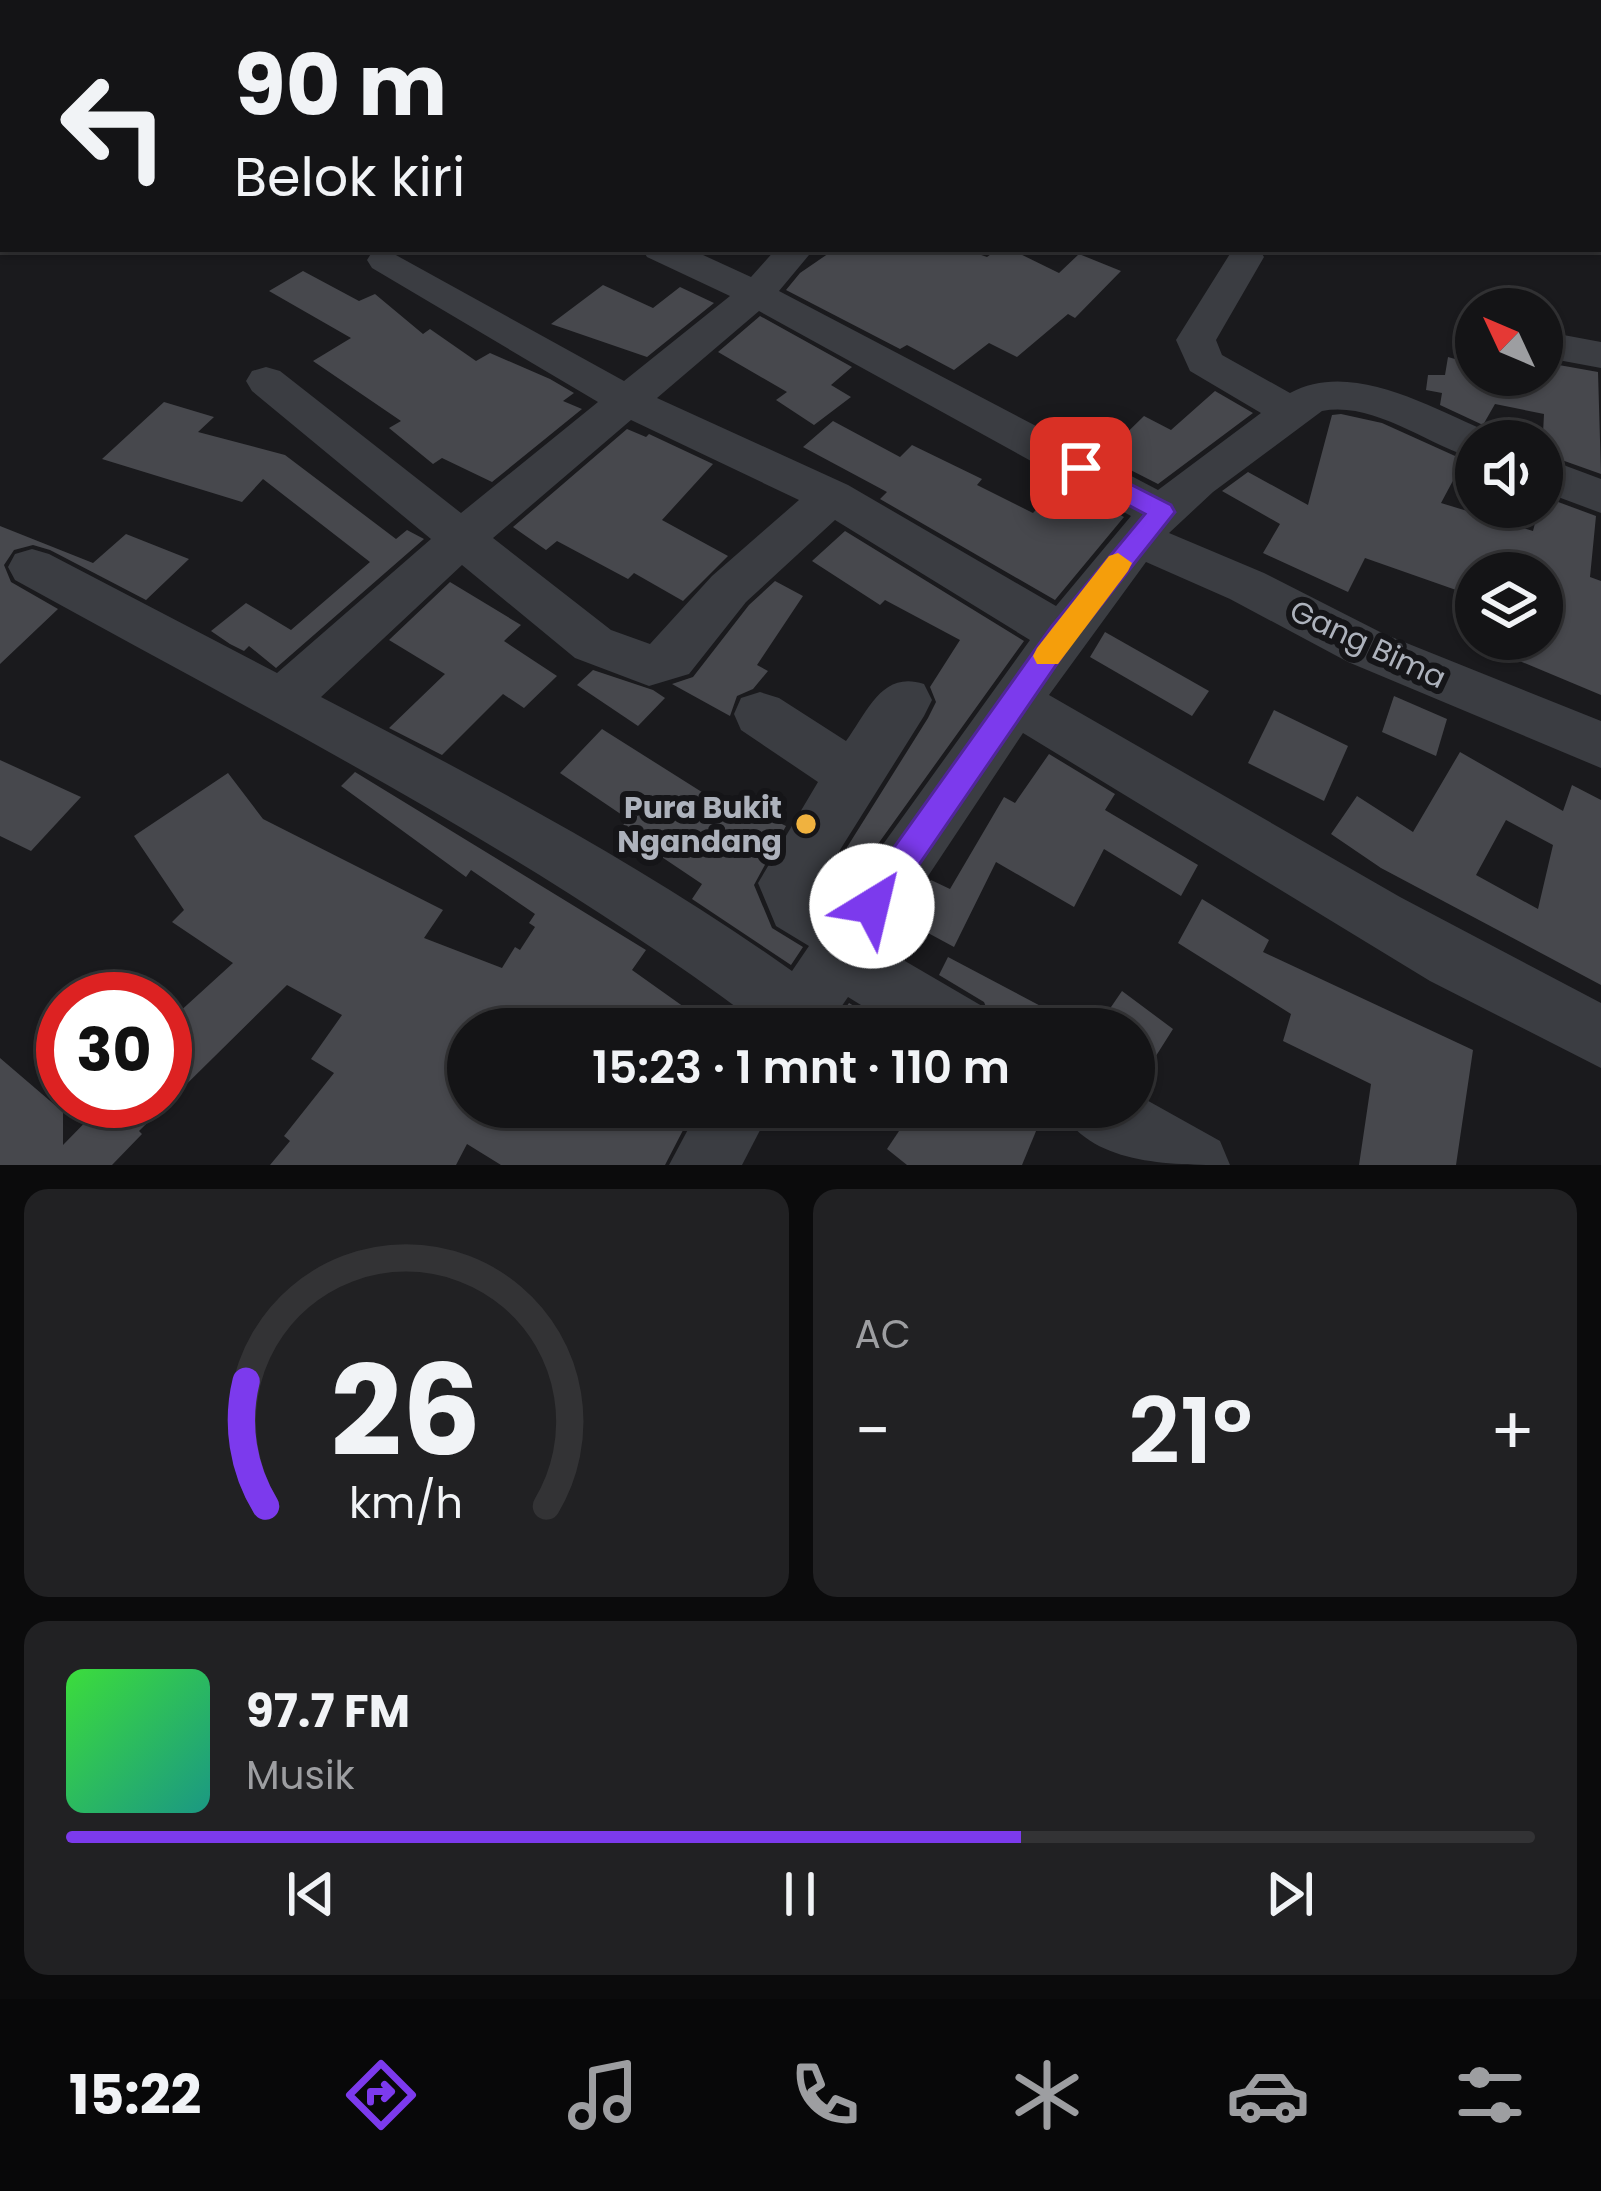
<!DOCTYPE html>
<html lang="id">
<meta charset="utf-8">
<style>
:root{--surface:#141416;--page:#212123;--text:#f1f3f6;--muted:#9d9ea1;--line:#333335;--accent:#7c3aed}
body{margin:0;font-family:Poppins,sans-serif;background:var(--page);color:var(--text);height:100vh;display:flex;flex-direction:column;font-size:45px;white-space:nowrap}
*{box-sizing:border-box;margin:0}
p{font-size:39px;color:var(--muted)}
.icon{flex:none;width:66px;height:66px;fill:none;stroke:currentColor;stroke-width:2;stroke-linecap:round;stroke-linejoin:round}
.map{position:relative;height:1165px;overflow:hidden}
.sheet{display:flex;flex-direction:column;gap:24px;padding:24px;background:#0b0b0c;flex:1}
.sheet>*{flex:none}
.guide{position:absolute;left:0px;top:0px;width:1602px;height:252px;box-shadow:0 3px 9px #0004,0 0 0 3px var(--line);background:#141416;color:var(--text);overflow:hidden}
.needle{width:78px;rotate:314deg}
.buttons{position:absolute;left:1455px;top:288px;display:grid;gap:24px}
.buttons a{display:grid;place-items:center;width:108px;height:108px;border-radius:50%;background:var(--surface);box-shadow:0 3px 9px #0004,0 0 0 3px var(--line);font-size:60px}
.speed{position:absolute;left:36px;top:972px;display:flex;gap:24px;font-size:60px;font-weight:700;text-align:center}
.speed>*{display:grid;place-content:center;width:156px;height:156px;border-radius:50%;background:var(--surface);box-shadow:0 3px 9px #0004,0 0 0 3px var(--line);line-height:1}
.speed .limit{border:18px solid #d22;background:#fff;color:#111}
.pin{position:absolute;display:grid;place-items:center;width:102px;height:102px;color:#fff;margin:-51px;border-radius:24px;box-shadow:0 6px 18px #0006}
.me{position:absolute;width:132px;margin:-66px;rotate:36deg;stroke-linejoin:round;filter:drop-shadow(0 0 9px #0008)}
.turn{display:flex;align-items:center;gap:42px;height:252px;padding:0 36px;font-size:54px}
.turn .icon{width:156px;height:156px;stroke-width:2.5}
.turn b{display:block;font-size:84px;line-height:102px}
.big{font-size:90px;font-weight:600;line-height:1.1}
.sheet .card{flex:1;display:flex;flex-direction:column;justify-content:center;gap:18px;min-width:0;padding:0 42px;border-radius:24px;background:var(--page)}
.sheet .dial{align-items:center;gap:0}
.dial svg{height:312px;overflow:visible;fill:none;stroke:var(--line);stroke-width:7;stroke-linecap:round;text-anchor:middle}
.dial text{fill:var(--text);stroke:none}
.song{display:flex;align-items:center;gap:36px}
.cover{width:144px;height:144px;border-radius:18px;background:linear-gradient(135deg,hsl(120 70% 55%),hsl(170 70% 35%))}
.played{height:12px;border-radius:6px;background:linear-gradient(90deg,var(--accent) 65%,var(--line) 65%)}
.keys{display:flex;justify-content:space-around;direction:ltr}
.heat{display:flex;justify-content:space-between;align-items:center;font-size:66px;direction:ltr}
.sheet .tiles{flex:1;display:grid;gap:24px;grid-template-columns:1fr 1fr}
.card:last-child{grid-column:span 2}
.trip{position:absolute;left:447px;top:1008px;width:708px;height:120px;border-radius:60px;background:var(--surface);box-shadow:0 3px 9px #0004,0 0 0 3px var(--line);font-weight:600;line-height:120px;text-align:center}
.tab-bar{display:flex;height:192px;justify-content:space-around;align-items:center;background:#080809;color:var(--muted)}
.tab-bar .icon{width:84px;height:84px}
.tab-bar .active{color:var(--accent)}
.tab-bar b{font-size:54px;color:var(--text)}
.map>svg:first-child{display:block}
.green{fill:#202821}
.building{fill:#47484d;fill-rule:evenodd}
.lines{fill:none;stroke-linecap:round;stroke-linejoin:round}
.minor{fill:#3b3d42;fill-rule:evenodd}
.route{fill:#7c3aed;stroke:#51269a;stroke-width:3}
.slow{fill:#f59e0b}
.poi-dot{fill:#f0b23f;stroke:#151518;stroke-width:4.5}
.labels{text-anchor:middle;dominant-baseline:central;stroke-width:12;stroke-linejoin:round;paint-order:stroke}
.street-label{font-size:30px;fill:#adb2bc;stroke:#151518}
.poi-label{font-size:30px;font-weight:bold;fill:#adb2bc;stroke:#151518;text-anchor:end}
</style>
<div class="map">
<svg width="1601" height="1165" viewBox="0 0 1601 1165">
<rect width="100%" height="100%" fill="#1a1a1d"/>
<polygon class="green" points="414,0 1601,0 1601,204 1599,3 412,3"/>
<g class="building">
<polygon points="835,249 964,249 987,257 998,249 1010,249 1059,273 1079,254 1121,271 1075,318 1068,314 1017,357 989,343 954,370 907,345 900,349 786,290 800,273"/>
<polygon points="303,271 359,301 375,294 423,334 430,329 476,361 490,353 550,379 574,393 563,401 582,409 492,482 442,458 433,464 389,428 401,421 313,361 351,338 269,291"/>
<polygon points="603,285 653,308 680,287 714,303 647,357 551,324"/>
<polygon points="760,316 852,367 831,385 851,397 814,425 776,400 787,392 718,352"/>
<polygon points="1448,357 1476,365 1476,375 1542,375 1542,362 1598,372 1601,474 1542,453 1544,414 1495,404 1483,425 1440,405 1442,393 1426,390 1428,375 1445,375"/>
<polygon points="1215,391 1253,413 1158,484 1103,456 1144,416 1171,430"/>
<polygon points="164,402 214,417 198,432 285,455 396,539 407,530 424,539 276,668 249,646 244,651 230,644 211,631 246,603 291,630 370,562 263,479 242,502 102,459"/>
<polygon points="1341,414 1382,423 1464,460 1441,503 1533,531 1542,496 1596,516 1590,577 1601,581 1601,695 1467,639 1542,639 1542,573 1476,573 1476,597 1365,558 1348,592 1263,553 1280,524 1222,491 1248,472 1308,505 1332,415"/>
<polygon points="833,421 900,457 912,445 982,479 977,485 1033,513 1062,483 1124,517 1055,600 880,499 887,492 803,447"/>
<polygon points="627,429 646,437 649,434 713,464 662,520 728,556 683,601 634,573 628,579 557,541 546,550 513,527"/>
<polygon points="0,526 93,563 126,534 189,559 146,600 50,550 33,545 14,550 4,565 11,582 58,609 0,664"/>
<polygon points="845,531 1024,641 842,894 824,884 928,718 936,702 930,687 960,640 885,600 880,605 812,561"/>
<polygon points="775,581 803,596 757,665 768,671 753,689 737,696 730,716 672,684 693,677 749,605"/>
<polygon points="450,582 521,625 504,641 557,676 524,708 503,694 442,755 389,728 445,674 389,640"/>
<polygon points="1105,632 1209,691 1192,716 1090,657"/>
<polygon points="593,670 653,690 665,698 638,726 577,685"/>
<polygon points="1394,696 1447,719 1436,756 1382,732"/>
<polygon points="1274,710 1348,746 1324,801 1248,763"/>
<polygon points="602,729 743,818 749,808 786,826 754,885 772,928 803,947 791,965 692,899 702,884 620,829 628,819 560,773"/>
<path d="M 1460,752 L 1563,811 L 1572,785 L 1601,800 L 1601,985 L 1381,868 L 1331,834 L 1357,796 L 1413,832 ZM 1506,820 L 1553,845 L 1538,909 L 1476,875 Z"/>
<polygon points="1049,754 1115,794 1105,810 1198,865 1181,896 1104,849 1074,907 996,862 954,947 904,920 931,880 950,889 1004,797 1015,803"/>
<polygon points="0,760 81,797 31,851 0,836"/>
<polygon points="355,772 646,950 632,970 715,1029 468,1029 468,1107 695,1107 665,1165 501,1165 467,1144 456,1165 270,1165 290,1141 284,1136 334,1073 311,1059 342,1015 287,985 139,1131 142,1134 112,1165 0,1165 0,1058 63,1112 63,1145 106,1101 165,1101 165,1025 233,963 172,922 184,910 134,836 228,773 263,819 443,910 424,938 502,968 515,947 520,950 535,927 529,923 535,914 471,870 466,877 341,786"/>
<polygon points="1202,899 1269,940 1263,952 1473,1050 1456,1165 1359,1165 1371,1084 1283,1041 1291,1014 1178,943"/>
<polygon points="948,957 1084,1029 995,1029 984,1002 939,975"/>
<polygon points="1122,991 1173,1029 1135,1089 1134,1029 1096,1029"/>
<polygon points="849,1003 891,1029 831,1029"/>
<polygon points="915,1107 1046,1107 1022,1165 907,1165 887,1149"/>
</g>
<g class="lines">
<g class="minor">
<polygon points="10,0 41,0 8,3"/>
<polygon points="185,0 231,0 233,3 187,3"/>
<polygon points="1249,0 1285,0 1287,3 1251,3"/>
<polygon points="1360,0 1389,0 1358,3"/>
<polygon points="1504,0 1532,0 1502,3"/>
<rect x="0" y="48" width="3" height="18"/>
<rect x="1599" y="73" width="2" height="19"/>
<path d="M 385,249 L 624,381 L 730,296 L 647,257 L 642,249 L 690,249 L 751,277 L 776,249 L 814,249 L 779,291 L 1158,490 L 1261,413 L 1190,371 L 1176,340 L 1233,249 L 1259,249 L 1264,257 L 1216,340 L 1222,355 L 1290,393 C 1352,359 1433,409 1491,433 L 1496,441 L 1476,441 L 1476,459 C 1427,445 1374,401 1322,411 L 1213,492 L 1169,533 L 1264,573 L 1384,634 L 1601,721 L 1601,768 L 1348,662 L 1230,599 L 1146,562 L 1049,695 L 1400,897 L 1601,1003 L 1601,1068 L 1430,981 L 1023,733 L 881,947 L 982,1006 L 991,1029 L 900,1029 L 848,997 L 826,1029 L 757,1029 L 759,1024 C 527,850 268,720 15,580 L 8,567 L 15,554 L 32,549 L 49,554 L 277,673 L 431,539 L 252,391 L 246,381 L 252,371 L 266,367 L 280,371 L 461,513 L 598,402 L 372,268 L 367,260 L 372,252 ZM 759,311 L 1131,516 L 1056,606 L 848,485 L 657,398 ZM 631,420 L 799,500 L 712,576 L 650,644 L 611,630 L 493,538 ZM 835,520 L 1030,640 L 843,900 L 818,885 L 924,716 L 932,700 L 924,684 C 882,670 868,711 846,741 L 779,698 L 760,692 L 741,698 L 734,714 L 741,730 L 818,782 L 758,883 L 776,926 L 809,946 L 792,971 C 643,865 483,781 321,697 L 462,565 L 575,658 L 649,686 L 689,674 L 746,602 Z"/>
<polygon points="1542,331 1601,342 1601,368 1542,357"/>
<polygon points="1542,457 1601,479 1601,513 1542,491"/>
<path d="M 1134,1093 L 1220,1141 L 1230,1165 C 1169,1165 1088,1165 1060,1107 L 1134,1107 Z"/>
<polygon points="700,1107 772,1107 742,1165 669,1165"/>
</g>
</g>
<polygon class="route" points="1081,459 1171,505 1175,512 1072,642 883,917 872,922 860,917 855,906 860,895 1052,626 1145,514 1072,475 1068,468 1072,462"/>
<polygon class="slow" points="1118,553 1132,563 1128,571 1058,664 1037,664 1033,656 1037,648 1109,556"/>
<circle class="poi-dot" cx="806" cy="824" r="12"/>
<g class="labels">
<g class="street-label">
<text transform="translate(1368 644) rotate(25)">Gang Bima</text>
</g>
<g class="poi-label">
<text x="782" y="807">Pura Bukit<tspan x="782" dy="34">Ngandang</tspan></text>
</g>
</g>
</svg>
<div class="buttons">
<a><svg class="needle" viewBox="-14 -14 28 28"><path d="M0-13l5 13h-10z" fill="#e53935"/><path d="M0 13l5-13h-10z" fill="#9d9ea1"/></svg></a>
<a><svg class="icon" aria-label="sound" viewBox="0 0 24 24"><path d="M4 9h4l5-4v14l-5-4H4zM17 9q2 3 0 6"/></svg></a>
<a><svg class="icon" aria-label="layers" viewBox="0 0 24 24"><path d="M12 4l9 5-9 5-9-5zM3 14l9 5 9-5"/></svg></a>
</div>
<div class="speed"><div class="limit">30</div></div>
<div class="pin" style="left:1081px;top:468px;background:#d93025"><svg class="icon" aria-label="arrive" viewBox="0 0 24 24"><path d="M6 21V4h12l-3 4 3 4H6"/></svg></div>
<svg class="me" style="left:872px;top:906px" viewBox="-20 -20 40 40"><circle r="19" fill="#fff"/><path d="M0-13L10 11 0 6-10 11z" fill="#7c3aed"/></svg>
<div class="trip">15:23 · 1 mnt · 110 m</div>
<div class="guide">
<div class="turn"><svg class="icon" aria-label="left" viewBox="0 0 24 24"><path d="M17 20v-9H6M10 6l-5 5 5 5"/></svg><div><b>90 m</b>Belok kiri</div></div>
</div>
</div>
<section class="sheet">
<div class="tiles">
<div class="card dial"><svg viewBox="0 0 100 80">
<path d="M14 69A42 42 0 1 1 86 69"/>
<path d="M14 69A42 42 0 0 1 9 37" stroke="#7c3aed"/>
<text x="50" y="56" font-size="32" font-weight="700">26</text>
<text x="50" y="72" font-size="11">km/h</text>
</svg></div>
<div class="card"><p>AC</p>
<div class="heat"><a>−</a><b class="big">21°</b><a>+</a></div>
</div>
<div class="card">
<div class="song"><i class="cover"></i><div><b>97.7 FM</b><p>Musik</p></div></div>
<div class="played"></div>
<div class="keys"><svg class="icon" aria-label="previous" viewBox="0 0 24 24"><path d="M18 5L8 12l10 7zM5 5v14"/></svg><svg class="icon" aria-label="pause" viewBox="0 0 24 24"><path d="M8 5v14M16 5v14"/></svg><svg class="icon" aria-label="next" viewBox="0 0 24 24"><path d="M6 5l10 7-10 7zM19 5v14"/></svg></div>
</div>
</div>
</section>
<nav class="tab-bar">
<b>15:22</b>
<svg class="icon active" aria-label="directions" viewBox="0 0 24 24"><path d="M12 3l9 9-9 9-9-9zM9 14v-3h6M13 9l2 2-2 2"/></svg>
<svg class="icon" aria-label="music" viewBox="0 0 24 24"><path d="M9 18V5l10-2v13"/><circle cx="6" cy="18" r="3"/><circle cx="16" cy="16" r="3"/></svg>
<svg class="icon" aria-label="phone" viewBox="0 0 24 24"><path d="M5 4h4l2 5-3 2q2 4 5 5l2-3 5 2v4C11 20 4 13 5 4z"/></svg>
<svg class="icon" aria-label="climate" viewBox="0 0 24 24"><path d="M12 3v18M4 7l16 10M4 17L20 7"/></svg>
<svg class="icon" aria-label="car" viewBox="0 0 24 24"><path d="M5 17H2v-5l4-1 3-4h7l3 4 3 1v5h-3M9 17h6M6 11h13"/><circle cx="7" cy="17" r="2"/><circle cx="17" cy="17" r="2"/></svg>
<svg class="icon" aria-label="filters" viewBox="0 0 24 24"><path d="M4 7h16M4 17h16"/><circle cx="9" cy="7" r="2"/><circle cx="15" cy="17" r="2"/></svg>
</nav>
